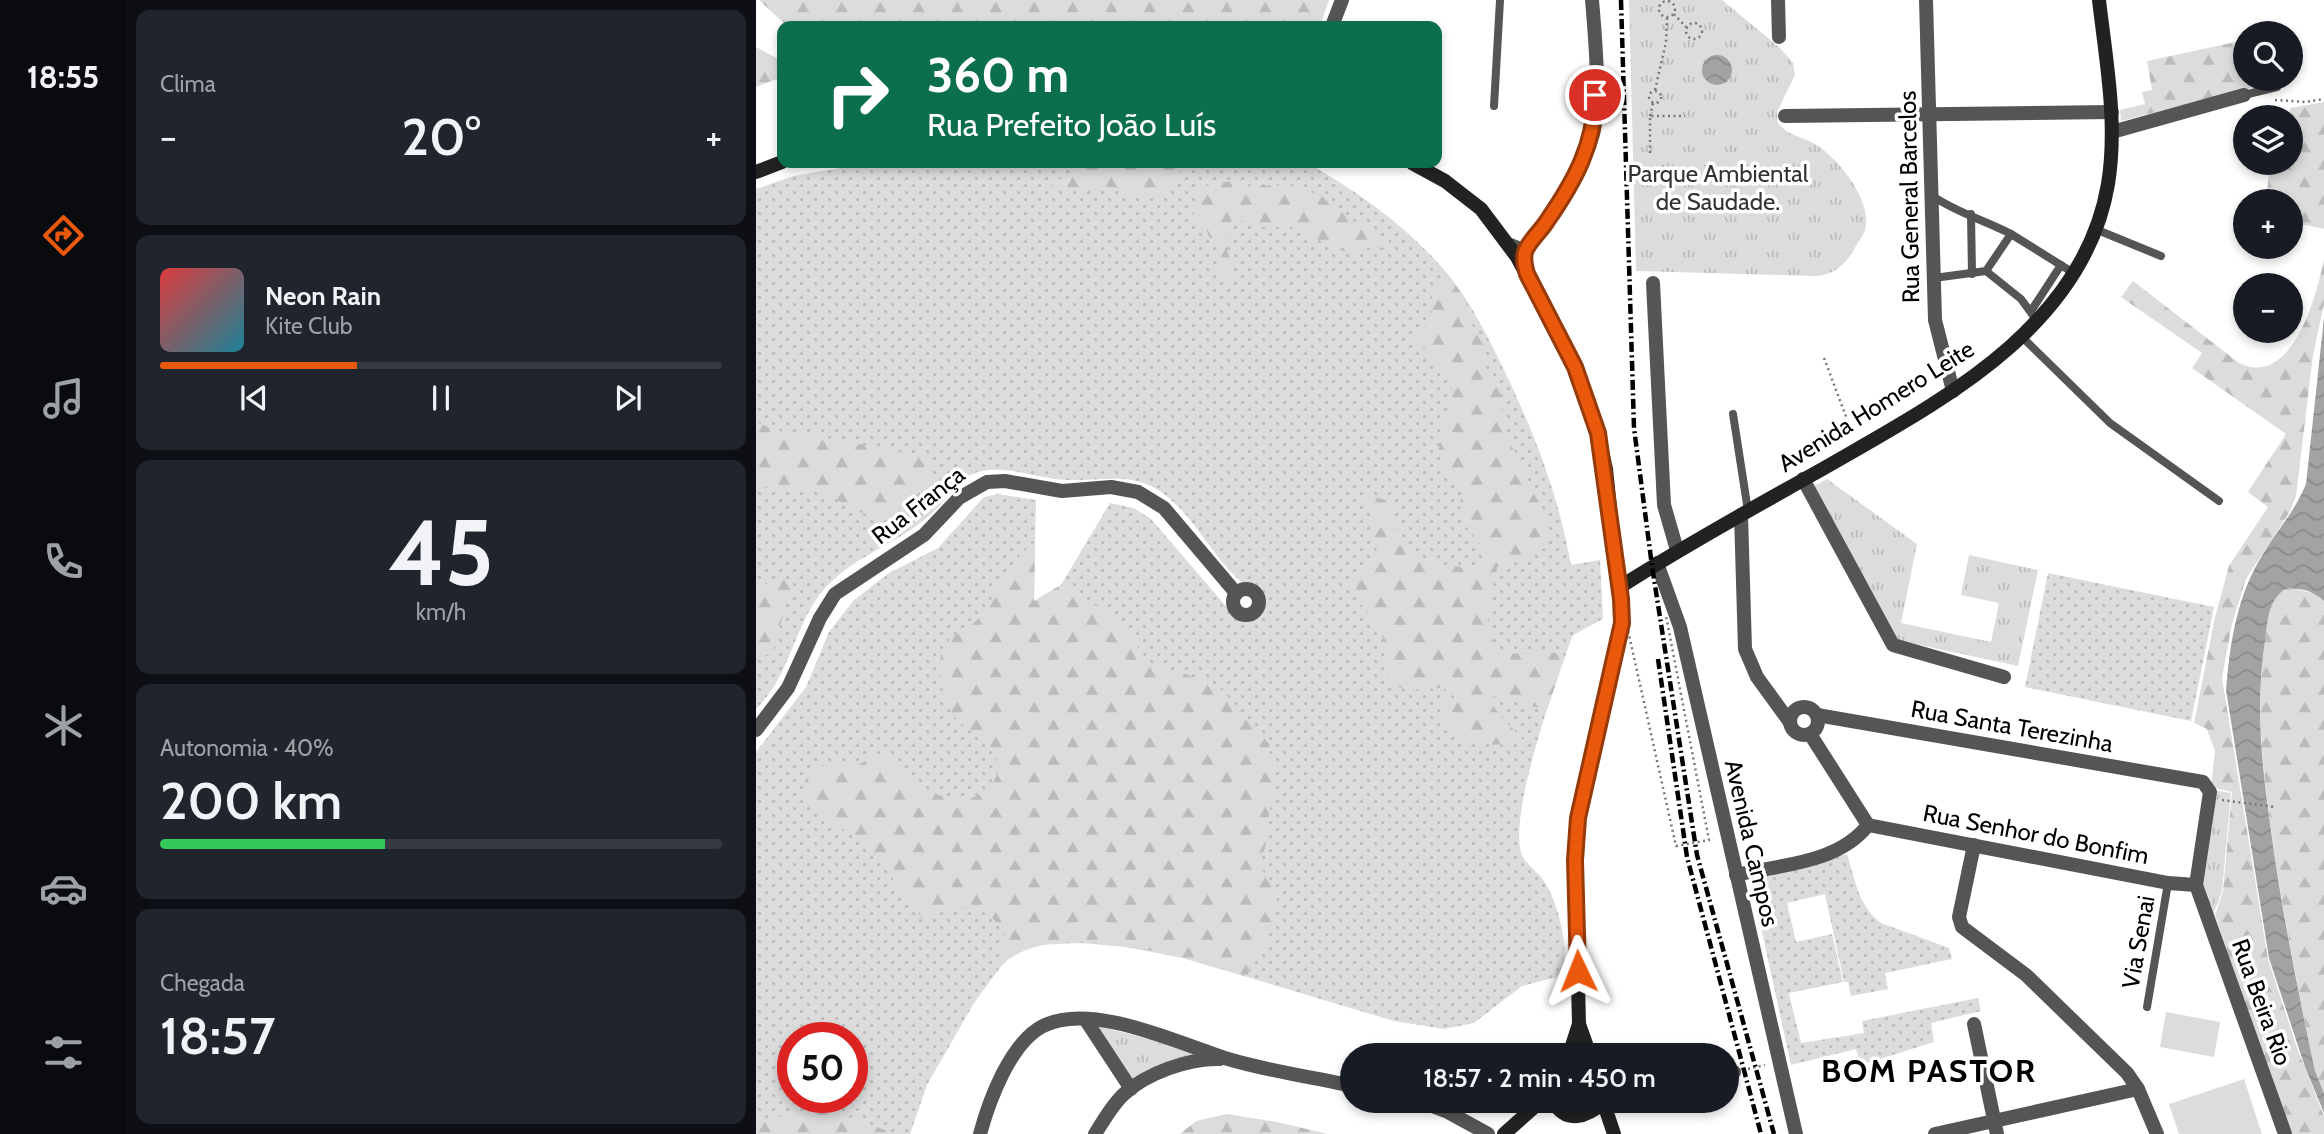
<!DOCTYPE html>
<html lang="pt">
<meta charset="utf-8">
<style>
:root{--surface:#171b24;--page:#20242c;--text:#f1f3f6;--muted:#9ea1a6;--line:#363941;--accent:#ea580c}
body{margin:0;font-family:Cabin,sans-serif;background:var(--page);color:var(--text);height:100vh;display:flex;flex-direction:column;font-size:26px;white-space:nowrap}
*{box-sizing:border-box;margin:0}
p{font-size:23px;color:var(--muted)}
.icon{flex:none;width:38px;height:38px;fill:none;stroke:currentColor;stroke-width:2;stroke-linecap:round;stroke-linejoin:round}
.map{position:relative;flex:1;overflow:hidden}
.panel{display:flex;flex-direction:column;gap:10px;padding:10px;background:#0d0f14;width:630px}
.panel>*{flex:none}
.top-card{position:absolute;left:21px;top:21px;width:665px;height:147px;border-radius:14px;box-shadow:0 4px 10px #0003;background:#0b6e4f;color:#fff;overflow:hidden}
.fabs{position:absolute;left:1477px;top:21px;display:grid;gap:14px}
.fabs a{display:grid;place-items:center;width:70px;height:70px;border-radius:50%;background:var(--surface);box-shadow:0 4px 10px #0003;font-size:35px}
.speed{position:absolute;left:21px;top:1022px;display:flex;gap:14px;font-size:35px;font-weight:700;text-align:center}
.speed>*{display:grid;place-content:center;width:91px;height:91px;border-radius:50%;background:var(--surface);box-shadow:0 4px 10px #0003;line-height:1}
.speed .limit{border:10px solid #d22;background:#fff;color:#111}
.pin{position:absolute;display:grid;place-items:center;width:60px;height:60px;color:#fff;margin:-30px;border:4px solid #fff;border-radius:50%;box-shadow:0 2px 7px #0007}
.me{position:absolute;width:77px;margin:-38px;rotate:358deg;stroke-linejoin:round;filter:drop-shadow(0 0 5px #0008)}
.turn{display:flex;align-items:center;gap:24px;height:147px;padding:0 35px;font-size:32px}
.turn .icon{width:91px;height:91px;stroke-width:2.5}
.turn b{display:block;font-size:49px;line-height:60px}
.big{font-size:52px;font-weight:600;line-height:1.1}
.panel .card{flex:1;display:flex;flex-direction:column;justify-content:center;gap:10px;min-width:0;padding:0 24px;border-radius:14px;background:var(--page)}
.panel .dial{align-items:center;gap:0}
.dial b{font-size:91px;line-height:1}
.song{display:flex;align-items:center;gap:21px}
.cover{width:84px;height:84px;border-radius:10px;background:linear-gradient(135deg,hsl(0 70% 55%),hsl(190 70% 35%))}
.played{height:7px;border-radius:4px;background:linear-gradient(90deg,var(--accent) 35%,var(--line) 35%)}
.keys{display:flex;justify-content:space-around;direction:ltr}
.heat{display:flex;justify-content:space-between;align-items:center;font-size:38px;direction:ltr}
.charge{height:10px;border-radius:5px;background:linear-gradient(90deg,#34c759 40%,var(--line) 0)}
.trip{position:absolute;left:584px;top:1043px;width:399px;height:70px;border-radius:35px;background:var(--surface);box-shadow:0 4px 10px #0003;font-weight:600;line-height:70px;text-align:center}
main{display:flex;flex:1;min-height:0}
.tab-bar{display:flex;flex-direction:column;width:126px;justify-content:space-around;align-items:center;background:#090b0e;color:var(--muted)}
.tab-bar .icon{width:49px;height:49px}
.tab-bar .active{color:var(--accent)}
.tab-bar b{font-size:32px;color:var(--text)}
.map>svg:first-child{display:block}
.grass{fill:url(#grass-dots);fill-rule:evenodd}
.forest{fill:url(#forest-firs)}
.park{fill:url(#park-tufts)}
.pitch{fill:#dcdcdc}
.water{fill:url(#water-waves)}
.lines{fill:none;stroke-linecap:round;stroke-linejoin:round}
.path{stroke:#777;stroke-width:2.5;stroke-dasharray:2 3.5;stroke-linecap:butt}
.lane{stroke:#555;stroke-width:8}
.street{stroke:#555;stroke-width:14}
.secondary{stroke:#222;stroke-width:14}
.rail{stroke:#000;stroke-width:4.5;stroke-dasharray:10 3.5 2 3.5;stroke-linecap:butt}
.path-bridge{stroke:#777;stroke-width:2.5;stroke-dasharray:2 3.5;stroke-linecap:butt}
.route-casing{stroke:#983908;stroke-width:18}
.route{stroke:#ea580c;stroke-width:12}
.labels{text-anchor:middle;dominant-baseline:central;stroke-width:7;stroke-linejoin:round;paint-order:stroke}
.park-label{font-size:24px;fill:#333;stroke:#fff}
.street-label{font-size:24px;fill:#000;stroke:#fff}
.district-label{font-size:32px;font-weight:bold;letter-spacing:2px;fill:#000;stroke:#fff}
</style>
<main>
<nav class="tab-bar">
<b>18:55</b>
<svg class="icon active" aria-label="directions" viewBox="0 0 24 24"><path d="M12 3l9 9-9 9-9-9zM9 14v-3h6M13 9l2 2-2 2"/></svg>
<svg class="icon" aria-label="music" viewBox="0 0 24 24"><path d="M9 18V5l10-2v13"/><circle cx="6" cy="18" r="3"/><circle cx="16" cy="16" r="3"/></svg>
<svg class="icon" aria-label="phone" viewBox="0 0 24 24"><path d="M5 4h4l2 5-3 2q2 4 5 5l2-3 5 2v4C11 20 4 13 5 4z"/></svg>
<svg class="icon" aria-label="climate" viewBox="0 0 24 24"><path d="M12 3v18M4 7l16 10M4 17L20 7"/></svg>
<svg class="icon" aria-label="car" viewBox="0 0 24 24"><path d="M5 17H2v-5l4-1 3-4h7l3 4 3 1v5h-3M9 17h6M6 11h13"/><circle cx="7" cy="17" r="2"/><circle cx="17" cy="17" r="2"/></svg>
<svg class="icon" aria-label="filters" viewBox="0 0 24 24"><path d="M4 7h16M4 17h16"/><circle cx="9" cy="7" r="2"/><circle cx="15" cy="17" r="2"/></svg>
</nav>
<section class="panel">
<div class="card"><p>Clima</p>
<div class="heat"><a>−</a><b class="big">20°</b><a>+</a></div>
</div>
<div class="card">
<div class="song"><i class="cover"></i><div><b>Neon Rain</b><p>Kite Club</p></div></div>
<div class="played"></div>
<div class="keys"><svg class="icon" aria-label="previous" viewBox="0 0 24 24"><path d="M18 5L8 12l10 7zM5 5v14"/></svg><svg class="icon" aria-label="pause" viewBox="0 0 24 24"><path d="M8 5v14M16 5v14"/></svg><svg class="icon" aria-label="next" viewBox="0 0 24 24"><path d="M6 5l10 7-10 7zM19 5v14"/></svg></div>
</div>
<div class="card dial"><b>45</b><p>km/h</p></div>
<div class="card"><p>Autonomia · 40%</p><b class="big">200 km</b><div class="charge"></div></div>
<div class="card"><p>Chegada</p><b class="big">18:57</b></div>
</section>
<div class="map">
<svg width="1568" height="1134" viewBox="0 0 1568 1134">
<defs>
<pattern id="grass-dots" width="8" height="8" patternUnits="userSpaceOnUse" patternTransform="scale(1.75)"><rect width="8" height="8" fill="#dcdcdc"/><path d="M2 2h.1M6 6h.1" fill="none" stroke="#bbb" stroke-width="1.8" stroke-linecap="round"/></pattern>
<pattern id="forest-firs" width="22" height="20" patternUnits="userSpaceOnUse" patternTransform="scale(1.75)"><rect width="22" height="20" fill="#dcdcdc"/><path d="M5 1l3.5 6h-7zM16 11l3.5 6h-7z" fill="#bbb"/></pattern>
<pattern id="park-tufts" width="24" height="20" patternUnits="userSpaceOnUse" patternTransform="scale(1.75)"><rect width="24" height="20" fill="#dcdcdc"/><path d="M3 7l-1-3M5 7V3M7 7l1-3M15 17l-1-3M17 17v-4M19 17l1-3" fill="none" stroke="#bbb"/></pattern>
<pattern id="water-waves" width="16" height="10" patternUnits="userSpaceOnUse" patternTransform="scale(1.75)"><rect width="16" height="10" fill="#a3a3a3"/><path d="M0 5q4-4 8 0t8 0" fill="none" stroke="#8b8b8b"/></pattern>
</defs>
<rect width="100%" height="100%" fill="#fff"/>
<g class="grass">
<path d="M 114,163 L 552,163 C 600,191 646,223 683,264 C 710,293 728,329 745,364 C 777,429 802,493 815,565 L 844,560 L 847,619 L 817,635 C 801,677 753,812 765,852 C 768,864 782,871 788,881 C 801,900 819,959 801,977 L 766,986 L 718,1023 L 688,1029 L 638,1021 L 427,958 L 370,947 L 325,943 L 279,945 L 256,956 L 246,965 L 218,1003 L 171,1085 L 154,1134 L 0,1134 L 0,752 L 50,687 L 73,632 L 98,600 L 133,573 L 182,548 L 228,497 L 242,494 L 280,500 L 278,601 L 305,585 L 354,503 L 378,508 L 395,519 L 481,619 L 489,622 L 501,618 L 510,603 C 507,585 491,588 480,577 C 461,559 447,535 430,515 C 389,468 366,480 311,480 C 283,479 253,466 226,471 C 200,476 193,499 175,514 C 138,548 86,558 58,603 C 36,638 31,679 0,709 L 0,189 L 37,176 ZM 37,1038 L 96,1038 L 96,1097 L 37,1097 Z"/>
<polygon points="1292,573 1458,607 1435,721 1269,687"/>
<path d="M 1091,854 C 1099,879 1102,906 1125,923 L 1193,948 L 1196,959 L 1129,973 L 1132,989 L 1095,996 L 1092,982 L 1088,982 L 1069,894 L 1031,903 L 1040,942 L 1076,934 L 1087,982 L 1033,993 L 1045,1043 L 1108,1033 L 1106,1021 L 1222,998 L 1225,1011 L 1175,1023 L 1178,1042 L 1105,1065 L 1100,1049 L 1035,1065 L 994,877 Z"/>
</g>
<g class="forest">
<polygon points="3,0 573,0 564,26 31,26"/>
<polygon points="1489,40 1489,79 1507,79 1506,85 1365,121 1364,110 1389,104 1386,92 1396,90 1391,61"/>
<polygon points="0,47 26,61 26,77 0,87"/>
<polygon points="1568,102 1568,229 1535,222 1535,201 1510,201 1514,163 1535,163 1534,108"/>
<polygon points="316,163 427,163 417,189 400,197 383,197 364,189 347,186 325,192 315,188 299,190 296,186 302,180 317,175"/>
<path d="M 474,181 L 491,186 L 532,185 L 564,195 L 597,221 L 634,242 L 624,250 L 612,248 L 589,252 L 535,227 L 501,227 L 476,217 L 471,251 L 479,273 L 473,280 L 461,272 L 463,241 L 453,237 L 450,228 L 443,233 C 433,222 438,199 445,187 Z"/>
<path d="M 1568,259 L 1568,304 L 1557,355 L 1540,496 L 1533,513 L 1490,579 L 1476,624 L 1466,678 L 1512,959 L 1541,1048 L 1568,1116 L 1568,1134 L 1532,1134 L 1459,915 L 1467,891 L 1476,792 L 1455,787 L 1459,751 L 1451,729 L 1438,723 L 1459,617 L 1473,566 L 1512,507 L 1492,492 L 1530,434 L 1436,368 L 1446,353 L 1365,297 L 1377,281 L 1483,363 C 1536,389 1561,295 1568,259 Z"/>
<path d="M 694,278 L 708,297 L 718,331 L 727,343 L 729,365 L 744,392 L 748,429 L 793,526 L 788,548 L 776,558 L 741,567 C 738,596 711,653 766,654 C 782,654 794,649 809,656 L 791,710 L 731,695 L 742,713 L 770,743 C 749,746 697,747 686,725 L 687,704 L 699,697 L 687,688 L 651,690 L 638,685 C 626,671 631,648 625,631 C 617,612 594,602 596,580 L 616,562 L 622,546 L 618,535 L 618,512 L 608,500 L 613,494 L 636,503 C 637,550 677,574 721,565 L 730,551 L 704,519 L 705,492 L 690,473 L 682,453 L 687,425 L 695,403 L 696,388 L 669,347 L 655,339 L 675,320 L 676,291 Z"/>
<path d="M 0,422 L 29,433 L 79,439 L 166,457 C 181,469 178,483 174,500 C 132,534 102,514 63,488 L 45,491 L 0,486 Z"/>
<path d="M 279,542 L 278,601 L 305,585 L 362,619 L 394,664 L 427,673 L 466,690 L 513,744 L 518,787 L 512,821 L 513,834 L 505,861 L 507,871 L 520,890 L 521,901 L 516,928 L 491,976 C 429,959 300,915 246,965 L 248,934 C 230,898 197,903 168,921 L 120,856 L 101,838 L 54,808 L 45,793 L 52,773 L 63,766 L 102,765 L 130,750 C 140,786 224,826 241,774 C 250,747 214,735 200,718 C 189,705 185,690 185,674 C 185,666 183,655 187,648 C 195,633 216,630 226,614 C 243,589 255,559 279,542 Z"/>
<polygon points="25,579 37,580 19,643 16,653 0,659 0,588"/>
<path d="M 1539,588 L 1561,595 L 1568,601 L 1568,1093 L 1559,1071 C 1543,993 1527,915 1516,836 C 1507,770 1499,707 1509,641 C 1512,620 1511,602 1529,589 Z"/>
<path d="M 49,1112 C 81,1112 108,1120 137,1134 L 0,1134 L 0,1121 Z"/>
<polygon points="471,1114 521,1122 572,1134 424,1134 440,1121"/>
</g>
<g class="park">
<path d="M 873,0 L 966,0 L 1024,48 L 1037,63 L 1039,75 L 1021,112 L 1022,123 C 1032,136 1045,136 1059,144 C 1081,157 1113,197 1110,224 C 1110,232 1105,238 1101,244 C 1092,261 1082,274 1061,276 L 880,271 Z"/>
<polygon points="1071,479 1161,544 1145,623 1235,642 1243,603 1205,595 1213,555 1282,570 1262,666 1136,639 1056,487"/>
<polygon points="1456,790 1475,793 1466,891 1457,915 1446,888"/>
<polygon points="346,1027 448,1053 377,1080 340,1028"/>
</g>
<g class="pitch">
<polygon points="1410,1012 1464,1022 1458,1057 1404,1047"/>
<polygon points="1488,1079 1506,1134 1423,1134 1413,1104"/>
</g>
<g class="water">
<circle cx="961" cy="70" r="15"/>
<path d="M 1568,318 L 1568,601 C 1557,591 1544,587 1529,589 C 1511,602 1512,621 1509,641 C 1499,706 1506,767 1515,831 C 1526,912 1542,991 1559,1071 L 1568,1093 L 1568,1113 L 1549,1067 L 1513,958 L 1470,690 C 1474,642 1481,595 1507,554 C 1522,529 1539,511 1550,484 Z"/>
</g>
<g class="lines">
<g class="path">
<circle cx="911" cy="9" r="8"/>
<polyline points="918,14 930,27"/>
<circle cx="938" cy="31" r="8"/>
<polyline points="899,90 910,42 911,17"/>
<circle cx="899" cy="97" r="6"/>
<polyline points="1519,100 1549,102 1568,99"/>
<polyline points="894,116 897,103"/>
<polyline points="894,153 894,116 929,116"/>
<polyline points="1068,358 1097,435"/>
<polyline points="1466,800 1519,807"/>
<polyline points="992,1069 1009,1065"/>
</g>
<g class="lane">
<polyline points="1488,95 1521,87"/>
<polyline points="738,106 744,0"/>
<path d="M 1175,195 C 1199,212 1228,220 1255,234 L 1230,271 L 1178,278"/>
<polyline points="1215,214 1216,274"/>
<polyline points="1339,229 1405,256"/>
<polyline points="1255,234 1316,272"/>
<polyline points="1230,271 1265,299 1281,321"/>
<polyline points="1275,311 1305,265"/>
<polyline points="1265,336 1354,423 1463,501"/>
<polyline points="977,414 992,511"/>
<polyline points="1391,1007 1412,883"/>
</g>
<g class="street">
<polyline points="1022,0 1023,37"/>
<polyline points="1170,0 1179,320 1197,391"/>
<polyline points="576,26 586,0"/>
<polyline points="1029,116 1356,112"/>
<polyline points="1356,132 1488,95"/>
<path d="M 752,244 L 764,249 C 777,247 786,229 793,219 C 810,193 829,164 837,134 C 845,101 839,35 836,0"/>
<polyline points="897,283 908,505 921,550"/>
<polyline points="1047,479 1137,645 1248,677"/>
<polyline points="985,515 989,649 1001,677 1033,721"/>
<polyline points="901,563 924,627 1040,1134"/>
<circle cx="490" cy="602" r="13"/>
<circle cx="1048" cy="721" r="14"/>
<polyline points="1061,715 1447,782 1454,792 1440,885 1529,1134"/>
<polyline points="0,730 32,688 64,618 79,594 168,535 203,498 231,482 249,481 306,491 355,487 382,492 408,508 480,593"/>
<polyline points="1054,734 1112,825"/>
<polyline points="1112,825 1412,883 1440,885"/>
<polyline points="1218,845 1203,917 1206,927 1270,975 1371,1073 1382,1089 1401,1134"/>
<path d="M 980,875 C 1024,865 1083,863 1112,825"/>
<polyline points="329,1019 375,1089"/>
<polyline points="1218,1024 1241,1134"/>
<polyline points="971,1073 978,1072"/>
<polyline points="663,1101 692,1112 732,1134"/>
<path d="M 224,1134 C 233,1101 254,1043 287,1026 C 335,1001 424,1044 472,1059 C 512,1071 556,1077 597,1086"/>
<path d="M 339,1134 C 348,1120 356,1105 368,1094 C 391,1073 433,1058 464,1059"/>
<polyline points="1179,1134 1382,1089"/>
</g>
<g class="secondary">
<polyline points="656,163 689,181 725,209 761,257 819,367 842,433 850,469 866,623 822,818 819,860 823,1024 813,1055"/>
<polyline points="0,172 26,162"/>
<path d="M 864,587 C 931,544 1001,506 1070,467 C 1183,402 1328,328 1352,184 C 1362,123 1350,61 1343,0"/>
<polyline points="823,1024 834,1055"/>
<path d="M 797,1101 C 810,1125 831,1117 848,1102"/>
<polyline points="847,1101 858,1134"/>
<polyline points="748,1134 785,1101"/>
</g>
<g class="rail">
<polyline points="865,0 878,428 896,566 941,855 1018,1134"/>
<polyline points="902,659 931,857 1005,1134"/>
</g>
<polyline class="path-bridge" points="865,599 920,846 953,840 910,616"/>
</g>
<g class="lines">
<g class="route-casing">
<path id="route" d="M 822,971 L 819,860 L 822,818 L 866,623 L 865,599 L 842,433 L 819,367 L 771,274 C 769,267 767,260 769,252 C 772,242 785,231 791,221 C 818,182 840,143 839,95"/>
</g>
<use href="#route" class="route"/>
</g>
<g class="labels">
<g class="park-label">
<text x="962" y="173">Parque Ambiental<tspan x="962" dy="28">de Saudade.</tspan></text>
</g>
<g class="street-label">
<text transform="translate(1153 197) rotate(-91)">Rua General Barcelos</text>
<text transform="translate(1120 406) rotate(-32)">Avenida Homero Leite</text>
<text transform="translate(162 505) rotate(-38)">Rua França</text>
<text transform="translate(1256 726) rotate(10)">Rua Santa Terezinha</text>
<text transform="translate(1280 834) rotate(11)">Rua Senhor do Bonfim</text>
<text transform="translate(996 843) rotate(77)">Avenida Campos</text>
<text transform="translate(1382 942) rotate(-80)">Via Senai</text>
<text transform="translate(1506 1002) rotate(70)">Rua Beira Rio</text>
</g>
<g class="district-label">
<text x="1173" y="1070">BOM PASTOR</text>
</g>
</g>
</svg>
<div class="fabs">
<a><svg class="icon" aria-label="search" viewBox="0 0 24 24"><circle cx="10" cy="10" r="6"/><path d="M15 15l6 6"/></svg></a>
<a><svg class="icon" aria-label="layers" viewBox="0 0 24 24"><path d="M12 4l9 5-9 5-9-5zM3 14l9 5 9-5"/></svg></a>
<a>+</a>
<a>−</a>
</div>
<div class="speed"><div class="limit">50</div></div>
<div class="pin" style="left:839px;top:95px;background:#d93025"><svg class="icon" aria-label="arrive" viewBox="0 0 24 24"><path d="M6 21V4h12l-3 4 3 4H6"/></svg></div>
<svg class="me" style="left:822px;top:971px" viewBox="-20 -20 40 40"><path d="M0-17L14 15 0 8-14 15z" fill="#ea580c" stroke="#fff" stroke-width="4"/></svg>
<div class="trip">18:57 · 2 min · 450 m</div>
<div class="top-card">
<div class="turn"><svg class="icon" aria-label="right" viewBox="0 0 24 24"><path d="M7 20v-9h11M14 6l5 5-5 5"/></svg><div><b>360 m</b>Rua Prefeito João Luís</div></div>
</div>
</div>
</main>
